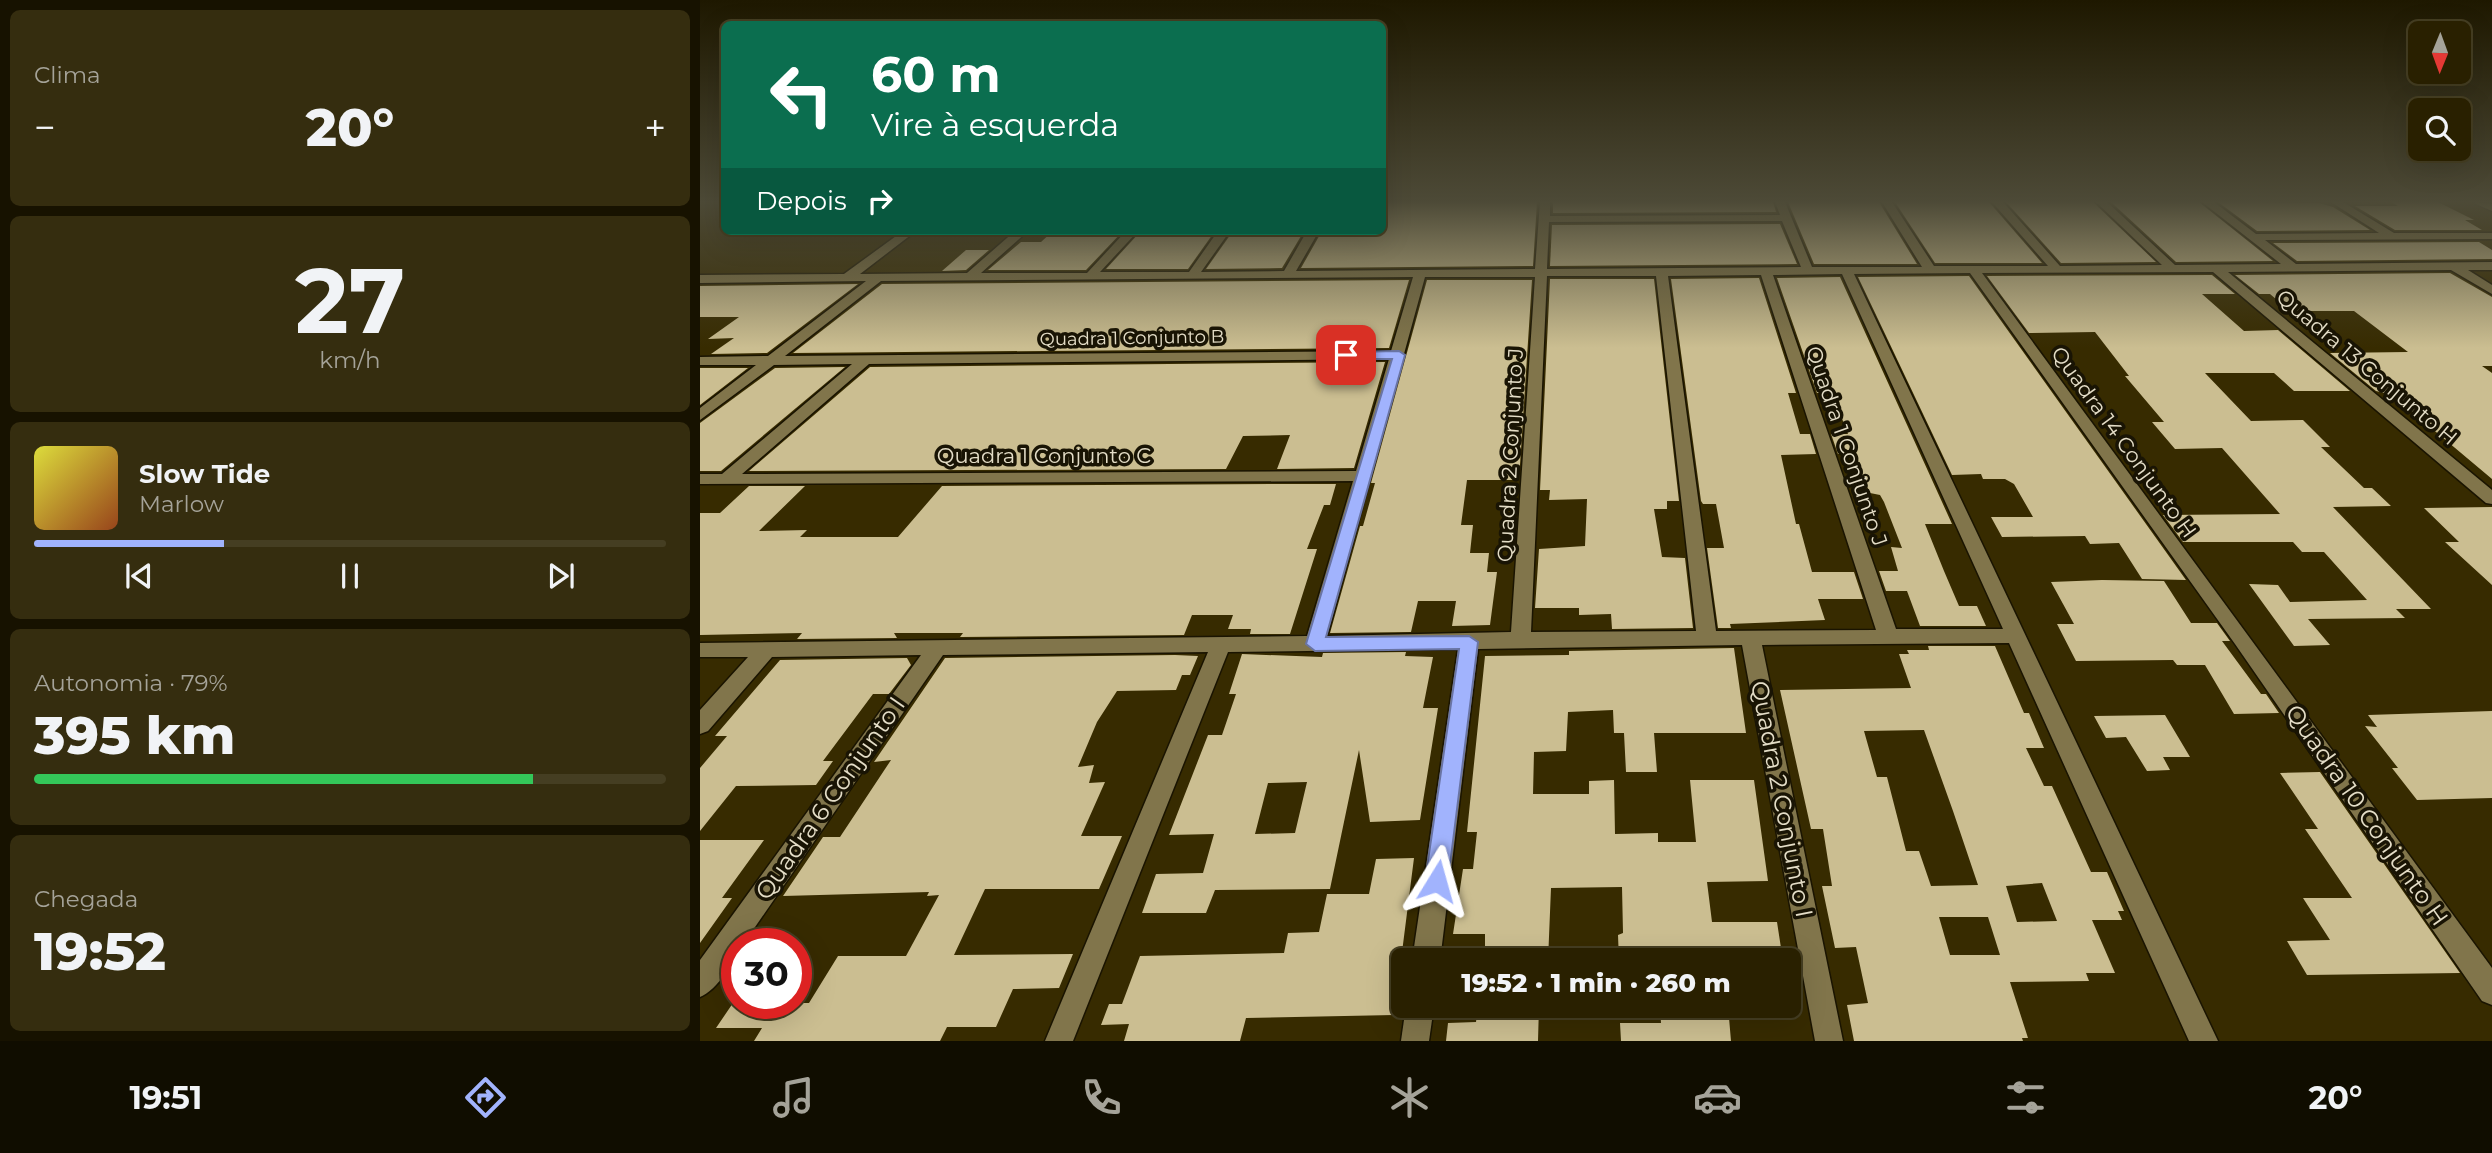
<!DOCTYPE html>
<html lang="pt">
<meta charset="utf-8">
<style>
:root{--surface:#292000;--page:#352d0f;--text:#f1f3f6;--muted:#a5a399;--line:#453e22;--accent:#a1b3fd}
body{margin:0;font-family:Montserrat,sans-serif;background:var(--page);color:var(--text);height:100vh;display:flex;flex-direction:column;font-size:26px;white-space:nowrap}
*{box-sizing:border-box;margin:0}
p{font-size:23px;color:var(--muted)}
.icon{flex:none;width:38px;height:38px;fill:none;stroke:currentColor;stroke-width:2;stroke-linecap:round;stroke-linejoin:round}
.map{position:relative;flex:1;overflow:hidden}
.details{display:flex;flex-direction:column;gap:10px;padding:10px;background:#171200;width:700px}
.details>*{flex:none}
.banner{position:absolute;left:21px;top:21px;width:665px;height:214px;border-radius:10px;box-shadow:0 7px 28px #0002,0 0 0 2px var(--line);background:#0b6e4f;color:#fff;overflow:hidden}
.needle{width:46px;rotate:181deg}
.tools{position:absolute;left:1708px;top:21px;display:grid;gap:14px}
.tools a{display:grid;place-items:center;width:63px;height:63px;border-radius:10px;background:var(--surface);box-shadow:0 7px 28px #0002,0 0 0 2px var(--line);font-size:35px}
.speed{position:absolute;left:21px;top:928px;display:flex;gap:14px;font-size:35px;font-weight:700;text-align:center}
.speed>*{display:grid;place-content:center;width:91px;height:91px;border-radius:50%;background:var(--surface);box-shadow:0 7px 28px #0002,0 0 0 2px var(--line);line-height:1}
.speed .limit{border:10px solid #d22;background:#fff;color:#111}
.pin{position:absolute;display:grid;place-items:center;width:60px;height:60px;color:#fff;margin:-30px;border-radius:14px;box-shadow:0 4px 10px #0006}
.me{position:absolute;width:77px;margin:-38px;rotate:8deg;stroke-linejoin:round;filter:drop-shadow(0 0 5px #0008)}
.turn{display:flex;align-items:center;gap:24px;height:147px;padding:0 35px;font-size:32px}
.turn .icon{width:91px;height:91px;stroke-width:2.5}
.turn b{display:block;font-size:49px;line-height:60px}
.then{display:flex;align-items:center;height:66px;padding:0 35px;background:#0003;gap:14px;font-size:26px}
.big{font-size:52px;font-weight:800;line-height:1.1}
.details .tile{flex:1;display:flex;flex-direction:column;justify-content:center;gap:10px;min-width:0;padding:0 24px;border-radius:10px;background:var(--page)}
.details .dial{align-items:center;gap:0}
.dial b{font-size:91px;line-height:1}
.song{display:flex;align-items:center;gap:21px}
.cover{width:84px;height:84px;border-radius:10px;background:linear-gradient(135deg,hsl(60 70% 55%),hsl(20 70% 35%))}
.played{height:7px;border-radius:4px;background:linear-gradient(90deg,var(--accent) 30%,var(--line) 30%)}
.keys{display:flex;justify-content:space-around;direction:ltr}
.heat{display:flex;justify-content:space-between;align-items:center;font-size:38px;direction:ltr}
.charge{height:10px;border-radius:5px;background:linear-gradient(90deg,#34c759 79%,var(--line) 0)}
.trip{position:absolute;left:691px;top:948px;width:410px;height:70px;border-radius:10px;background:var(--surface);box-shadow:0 7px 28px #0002,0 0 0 2px var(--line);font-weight:800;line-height:70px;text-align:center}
.tab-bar{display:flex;height:112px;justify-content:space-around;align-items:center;background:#100d00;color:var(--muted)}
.tab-bar .icon{width:49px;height:49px}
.tab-bar .current{color:var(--accent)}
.tab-bar b{font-size:32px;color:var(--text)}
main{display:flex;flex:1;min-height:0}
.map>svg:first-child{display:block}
.building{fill:#cbbe91;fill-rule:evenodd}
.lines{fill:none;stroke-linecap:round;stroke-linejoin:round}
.minor-casing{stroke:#1a1401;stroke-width:3}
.minor{fill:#81754b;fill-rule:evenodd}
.route{fill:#a1b3fd;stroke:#6974a4;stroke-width:2}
.labels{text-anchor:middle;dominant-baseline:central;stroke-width:7;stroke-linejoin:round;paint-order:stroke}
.far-street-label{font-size:18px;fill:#e4ddc7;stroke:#191404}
.street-label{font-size:21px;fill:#e4ddc7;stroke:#191404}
.near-street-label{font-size:24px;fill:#e4ddc7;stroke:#191404}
</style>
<main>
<section class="details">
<div class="tile"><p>Clima</p>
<div class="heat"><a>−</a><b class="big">20°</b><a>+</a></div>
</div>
<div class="tile dial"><b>27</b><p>km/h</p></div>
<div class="tile">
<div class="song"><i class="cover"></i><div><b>Slow Tide</b><p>Marlow</p></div></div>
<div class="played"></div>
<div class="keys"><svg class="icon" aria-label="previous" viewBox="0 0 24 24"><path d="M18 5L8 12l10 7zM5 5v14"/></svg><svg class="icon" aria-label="pause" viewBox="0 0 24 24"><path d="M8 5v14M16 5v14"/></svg><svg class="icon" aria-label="next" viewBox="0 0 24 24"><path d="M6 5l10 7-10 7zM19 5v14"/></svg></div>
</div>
<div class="tile"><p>Autonomia · 79%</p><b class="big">395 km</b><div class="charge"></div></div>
<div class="tile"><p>Chegada</p><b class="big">19:52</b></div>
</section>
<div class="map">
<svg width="1792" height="1041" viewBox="0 0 1792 1041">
<rect width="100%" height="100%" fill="#372b00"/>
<g class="building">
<polygon points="682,202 837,202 833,266 601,268 622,231 682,231"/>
<polygon points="853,202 1073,202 1076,212 853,213"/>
<polygon points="1088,202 1179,202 1217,264 1114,264"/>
<polygon points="1195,202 1289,202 1342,263 1235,263"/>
<polygon points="1306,202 1393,202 1456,262 1361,263"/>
<polygon points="1411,202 1499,202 1573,261 1476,262"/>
<polygon points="1518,202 1619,203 1633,207 1670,230 1557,231"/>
<polygon points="1691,202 1738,202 1774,220 1765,220 1782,230 1695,230 1655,206 1698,206"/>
<polygon points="1080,224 1097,264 850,266 852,225"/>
<polygon points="353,231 422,232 386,270 288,270 321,242 341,242"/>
<polygon points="456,231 515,231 488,269 406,269 440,232"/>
<polygon points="533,231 604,231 582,268 506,269"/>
<polygon points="1779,242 1792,250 1792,259 1597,261 1573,243"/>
<polygon points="266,250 289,250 266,270 242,271"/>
<polygon points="1750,273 1792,297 1792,366 1782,366 1792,373 1792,479 1692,395 1676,391 1630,353 1708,352 1654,311 1590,311 1570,294 1559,294 1535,275"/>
<polygon points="1512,275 1535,294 1502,294 1544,331 1578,330 1650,391 1594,391 1574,373 1505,373 1551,421 1603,420 1630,447 1621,447 1664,488 1672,488 1691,506 1633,507 1731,609 1696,609 1705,618 1608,619 1630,645 1594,646 1549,584 1578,585 1590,602 1667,600 1624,552 1602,552 1593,542 1483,542 1463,515 1580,514 1522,448 1475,449 1452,422 1464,422 1425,376 1429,376 1395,332 1329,333 1287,276"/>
<polygon points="1269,276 1486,580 1442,579 1419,543 1390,544 1385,536 1302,537 1291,517 1333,517 1314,484 1305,479 1283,479 1281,474 1252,475 1158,277"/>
<polygon points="1140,277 1252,524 1225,524 1244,571 1259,606 1277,606 1286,626 1220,626 1207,591 1186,591 1179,571 1198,571 1191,547 1202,548 1184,502 1180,495 1170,493 1152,454 1138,454 1131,434 1148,434 1132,393 1117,393 1077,278"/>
<polygon points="1059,278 1096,393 1088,393 1100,434 1110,434 1116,454 1081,455 1096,524 1099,524 1112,572 1154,572 1163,599 1118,599 1125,620 1030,624 1031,628 1018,628 1007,548 1024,548 1016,504 1003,504 1001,501 971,279"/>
<polygon points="850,279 954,279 979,501 967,501 967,509 954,509 962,557 985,558 993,628 912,629 911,614 879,615 879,608 835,608 839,549 885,546 887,499 849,500 850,490 840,490"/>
<polygon points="709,280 689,348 93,353 182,284"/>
<polygon points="727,280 832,280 819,480 767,480 761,525 773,525 770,553 789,553 787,572 797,572 790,625 752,626 756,601 718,601 711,632 630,633 660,526 663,526 675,483 671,483"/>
<polygon points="158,284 67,353 11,354 34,338 8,339 39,317 0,317 0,286"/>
<polygon points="685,362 654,468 577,469 590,435 543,436 526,469 49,471 170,367"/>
<polygon points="145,367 21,471 0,471 0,423 75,368"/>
<polygon points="0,368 48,368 0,405"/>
<polygon points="571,484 636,484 630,505 624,505 607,549 617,549 590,634 550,634 551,629 528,629 533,615 492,615 484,635 260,637 263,633 194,633 197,638 97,639 102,633 0,635 0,513 20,513 49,486 105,486 59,531 107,530 100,537 198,537 242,486"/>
<polygon points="1792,507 1792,585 1745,542 1759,542 1724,508"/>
<polygon points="1402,580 1464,581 1491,623 1517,623 1530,641 1522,641 1561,694 1566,694 1579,713 1534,714 1505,665 1477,665 1473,660 1376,661 1357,624 1374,624 1351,582"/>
<path d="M 1228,646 L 1295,646 L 1324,713 L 1329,713 L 1344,748 L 1326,748 L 1344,786 L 1352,786 L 1391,872 L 1407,872 L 1424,911 L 1418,911 L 1422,920 L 1392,920 L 1415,973 L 1386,973 L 1389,981 L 1310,982 L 1328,1038 L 1322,1038 L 1323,1041 L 1154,1041 L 1147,1005 L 1168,1003 L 1156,947 L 1135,948 L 1122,886 L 1132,886 L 1123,829 L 1111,829 L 1080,690 L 1211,688 L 1199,654 L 1209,654 L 1207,650 L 1229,650 ZM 1224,730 L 1253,811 L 1278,885 L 1231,886 L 1219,851 L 1206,851 L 1187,777 L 1177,777 L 1164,731 ZM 1342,883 L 1357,921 L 1317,922 L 1306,886 ZM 1239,917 L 1288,917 L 1300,955 L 1250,955 Z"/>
<polygon points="1034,648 1046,733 954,733 957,772 926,772 924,733 914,733 913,710 868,712 866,751 834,752 833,794 889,794 889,781 914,780 915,834 958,833 958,842 996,842 990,780 1054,780 1068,881 1007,882 1012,922 1077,922 1083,961 919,961 918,935 923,933 922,887 851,888 848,961 785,961 785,934 753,934 763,869 773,869 777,832 767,832 785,656 869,655 869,651"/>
<path d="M 706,652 L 705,656 L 733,657 L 723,708 L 738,708 L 720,820 L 670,822 L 659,750 L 630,889 L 515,890 L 506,913 L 442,913 L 456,874 L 503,873 L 514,834 L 469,835 L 508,735 L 522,735 L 536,694 L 529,694 L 542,654 L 622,657 L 623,653 ZM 607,782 L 595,833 L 555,834 L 568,783 Z"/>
<polygon points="475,655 498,656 490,675 482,675 476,690 417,691 397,722 378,767 394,765 389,783 405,782 381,836 422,836 399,889 285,889 254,955 373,954 359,988 313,989 296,1027 247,1027 240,1041 54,1041 62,1028 16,1028 33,1003 109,1003 138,956 206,956 239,895 227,896 229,892 83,896 123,837 140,837 191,760 174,762 245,658"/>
<polygon points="207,658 211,665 189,694 173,694 123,761 133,761 116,785 36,786 0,831 0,768 27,736 15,736 80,660"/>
<polygon points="1792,711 1792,798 1717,800 1692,768 1698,768 1665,726 1677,727 1668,715"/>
<polygon points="1465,715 1490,757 1463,757 1470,770 1447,771 1426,737 1406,738 1394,716"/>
<polygon points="1620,772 1760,973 1607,975 1587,941 1630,940 1603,898 1652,898 1605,829 1618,829 1580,773"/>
<polygon points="0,840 64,840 22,898 32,898 0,943"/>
<polygon points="714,858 694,1015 546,1018 540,1041 424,1041 429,1024 401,1025 409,1004 422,1004 440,956 584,953 588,933 619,932 627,894 669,894 676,859"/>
<polygon points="778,1006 839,1006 838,1041 746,1041 748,1023 776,1022"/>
<polygon points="960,1006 1028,1006 1031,1041 921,1041 920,1023 961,1023"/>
</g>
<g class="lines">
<g class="minor-casing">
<g id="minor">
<path d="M 840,202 L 850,202 L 850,216 L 1080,215 L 1075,202 L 1085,202 L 1112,267 L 1222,267 L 1182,202 L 1192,202 L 1234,266 L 1348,266 L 1292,202 L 1303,202 L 1360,266 L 1462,265 L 1396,202 L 1407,202 L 1475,265 L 1581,264 L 1502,202 L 1514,202 L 1556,234 L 1679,233 L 1631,202 L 1643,202 L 1694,233 L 1792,233 L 1792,239 L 1565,240 L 1596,264 L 1792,262 L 1792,270 L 1768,270 L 1792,285 L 1792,294 L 1751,270 L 1528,272 L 1792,490 L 1792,504 L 1786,503 L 1513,272 L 1282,273 L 1792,968 L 1792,1005 L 1782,1001 L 1535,644 L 1270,273 L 1154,274 L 1518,1041 L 1489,1041 L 1309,643 L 1062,645 L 1143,1041 L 1115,1041 L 1042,645 L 778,649 L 740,961 L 712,961 L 758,649 L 528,652 L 373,1041 L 345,1041 L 508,652 L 243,655 L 44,943 L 37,943 C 37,961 17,990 0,997 L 0,960 L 221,655 L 72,657 L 8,731 L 0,734 L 0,710 L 48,657 L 0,657 L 0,643 L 607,636 L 653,481 L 0,484 L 0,474 L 22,474 L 152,364 L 74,365 L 0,420 L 0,408 L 56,365 L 0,365 L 0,357 L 68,356 L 166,281 L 0,283 L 0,275 L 144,274 L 203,231 L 216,231 L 160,274 L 267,273 L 315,231 L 328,231 L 281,273 L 387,273 L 426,231 L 438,231 L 400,272 L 489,272 L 518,231 L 530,231 L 501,272 L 584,271 L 607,231 L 619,231 L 596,271 L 835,269 ZM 1082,221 L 1101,267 L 847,269 L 849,222 ZM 1142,274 L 1303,629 L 1196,629 L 1073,275 ZM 1061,275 L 1176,630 L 1016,631 L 968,276 ZM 847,276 L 956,276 L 996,631 L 831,632 ZM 713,277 L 691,351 L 85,356 L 181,281 ZM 725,277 L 835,277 L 811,632 L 627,636 ZM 689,359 L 656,471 L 42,474 L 169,364 Z"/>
<polygon points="1775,202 1792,204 1792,211 1776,204"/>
<polygon points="706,1006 734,1006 729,1041 701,1041"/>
</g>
</g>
<use href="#minor" class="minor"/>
</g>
<linearGradient id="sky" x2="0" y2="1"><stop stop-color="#1e1800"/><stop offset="0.58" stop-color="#4d4a37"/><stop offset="1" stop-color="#4d4a37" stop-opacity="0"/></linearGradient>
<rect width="1792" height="348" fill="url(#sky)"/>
<polygon class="route" points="699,351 705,355 626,637 769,636 778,642 748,881 745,889 737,892 729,889 725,881 759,649 615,651 606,644 692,359 646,359 639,355 646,352"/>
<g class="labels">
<g class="far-street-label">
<text transform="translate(432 338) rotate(-1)">Quadra 1 Conjunto B</text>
</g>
<g class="street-label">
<text transform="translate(1667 367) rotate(40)">Quadra 13 Conjunto H</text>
<text transform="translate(1424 442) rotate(54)">Quadra 14 Conjunto H</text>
<text transform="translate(1147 446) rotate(71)">Quadra 1 Conjunto J</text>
<text x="344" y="455">Quadra 1 Conjunto C</text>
<text transform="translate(810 455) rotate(-87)">Quadra 2 Conjunto J</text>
</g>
<g class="near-street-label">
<text transform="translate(130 798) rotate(-55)">Quadra 6 Conjunto I</text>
<text transform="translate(1082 799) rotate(79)">Quadra 2 Conjunto I</text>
<text transform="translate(1667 815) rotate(55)">Quadra 10 Conjunto H</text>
</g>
</g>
</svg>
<div class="tools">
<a><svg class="needle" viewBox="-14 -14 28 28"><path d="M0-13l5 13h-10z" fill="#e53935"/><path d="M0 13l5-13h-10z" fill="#a5a399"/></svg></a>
<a><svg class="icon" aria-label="search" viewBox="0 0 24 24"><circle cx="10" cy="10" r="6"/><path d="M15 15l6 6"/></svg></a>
</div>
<div class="speed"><div class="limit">30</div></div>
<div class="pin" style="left:646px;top:355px;background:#d93025"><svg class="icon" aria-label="arrive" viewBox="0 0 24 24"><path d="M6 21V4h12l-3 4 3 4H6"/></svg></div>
<svg class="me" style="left:737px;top:881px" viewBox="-20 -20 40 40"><path d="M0-17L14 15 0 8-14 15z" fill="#a1b3fd" stroke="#fff" stroke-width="4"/></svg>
<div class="trip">19:52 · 1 min · 260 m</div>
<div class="banner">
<div class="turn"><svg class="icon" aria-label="left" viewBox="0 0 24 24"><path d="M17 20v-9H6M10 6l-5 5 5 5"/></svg><div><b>60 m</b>Vire à esquerda</div></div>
<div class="then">Depois<svg class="icon" aria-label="right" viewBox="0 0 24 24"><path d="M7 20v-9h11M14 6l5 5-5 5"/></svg></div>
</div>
</div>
</main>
<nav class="tab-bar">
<b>19:51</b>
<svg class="icon current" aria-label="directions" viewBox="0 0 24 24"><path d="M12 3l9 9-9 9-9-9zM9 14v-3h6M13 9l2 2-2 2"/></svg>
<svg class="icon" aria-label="music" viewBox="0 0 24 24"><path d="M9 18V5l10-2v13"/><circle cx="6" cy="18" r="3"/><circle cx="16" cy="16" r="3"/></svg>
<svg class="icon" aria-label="phone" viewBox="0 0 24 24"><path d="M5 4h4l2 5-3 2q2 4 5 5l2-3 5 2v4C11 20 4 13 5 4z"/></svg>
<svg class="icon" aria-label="climate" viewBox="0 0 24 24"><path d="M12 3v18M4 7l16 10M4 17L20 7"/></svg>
<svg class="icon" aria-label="car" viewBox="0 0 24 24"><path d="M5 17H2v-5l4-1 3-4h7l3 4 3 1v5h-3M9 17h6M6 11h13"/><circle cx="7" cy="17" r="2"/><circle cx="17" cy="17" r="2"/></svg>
<svg class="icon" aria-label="filters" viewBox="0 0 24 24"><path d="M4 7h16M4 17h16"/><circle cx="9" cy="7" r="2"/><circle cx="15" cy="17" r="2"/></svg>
<b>20°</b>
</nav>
